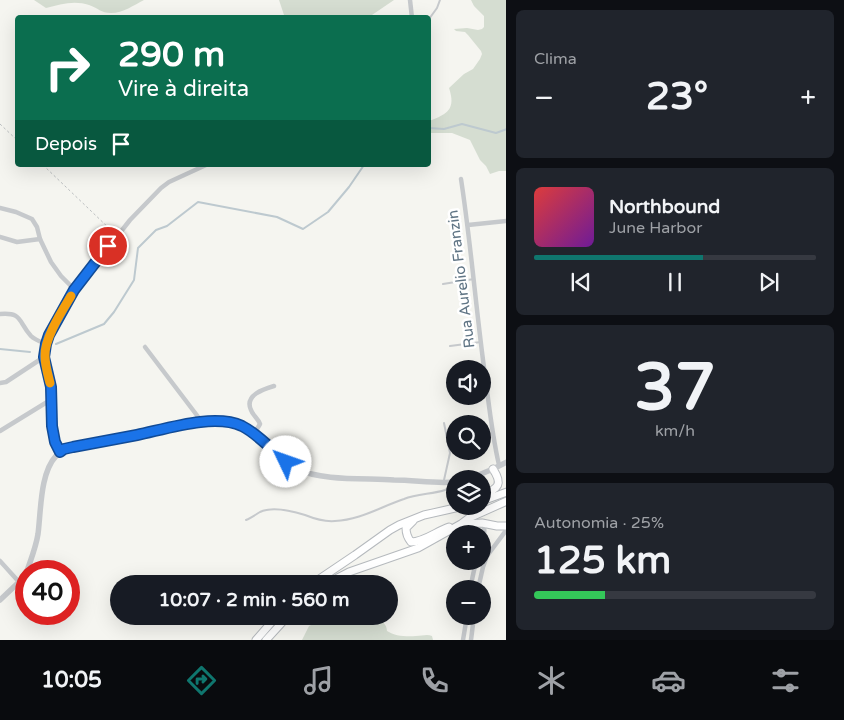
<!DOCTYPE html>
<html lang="pt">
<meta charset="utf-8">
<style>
:root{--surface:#171b24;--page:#20242c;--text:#f1f3f6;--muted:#9ea1a6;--line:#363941;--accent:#0f766e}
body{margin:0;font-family:"Varela Round",sans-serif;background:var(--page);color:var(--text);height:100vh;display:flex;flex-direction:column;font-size:19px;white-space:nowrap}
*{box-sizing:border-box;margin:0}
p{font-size:16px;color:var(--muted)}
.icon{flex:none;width:28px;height:28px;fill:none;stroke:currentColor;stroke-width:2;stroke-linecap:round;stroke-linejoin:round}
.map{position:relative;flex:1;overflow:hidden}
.details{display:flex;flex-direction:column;gap:10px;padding:10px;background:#0d0f14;width:338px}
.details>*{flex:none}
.hud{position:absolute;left:15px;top:15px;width:416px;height:152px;border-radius:5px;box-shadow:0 5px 20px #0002;background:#0b6e4f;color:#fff;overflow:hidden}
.buttons{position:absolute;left:446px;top:360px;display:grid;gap:10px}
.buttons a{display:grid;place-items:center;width:45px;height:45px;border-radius:50%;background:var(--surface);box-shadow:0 5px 20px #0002;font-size:25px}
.speed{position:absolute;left:15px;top:560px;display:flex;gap:10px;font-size:25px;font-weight:700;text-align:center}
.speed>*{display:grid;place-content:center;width:65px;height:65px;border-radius:50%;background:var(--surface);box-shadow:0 5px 20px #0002;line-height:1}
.speed .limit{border:8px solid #d22;background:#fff;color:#111}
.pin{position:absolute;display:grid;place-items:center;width:42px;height:42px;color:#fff;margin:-21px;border:2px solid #fff;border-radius:50%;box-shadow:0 1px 5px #0007}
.me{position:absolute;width:55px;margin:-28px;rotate:312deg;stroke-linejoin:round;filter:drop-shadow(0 0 4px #0008)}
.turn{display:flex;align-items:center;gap:18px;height:105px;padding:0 20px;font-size:22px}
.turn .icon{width:65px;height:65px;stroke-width:2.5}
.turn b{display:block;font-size:35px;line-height:42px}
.then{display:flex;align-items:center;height:48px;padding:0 20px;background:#0003;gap:10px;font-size:19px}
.big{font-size:38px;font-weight:800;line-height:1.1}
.details .widget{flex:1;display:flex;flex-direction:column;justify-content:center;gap:8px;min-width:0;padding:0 18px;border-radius:8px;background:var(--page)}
.details .dial{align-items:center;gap:0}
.dial b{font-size:65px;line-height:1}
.song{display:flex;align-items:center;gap:15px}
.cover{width:60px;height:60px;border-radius:8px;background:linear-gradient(135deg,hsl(0 70% 55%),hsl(280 70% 35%))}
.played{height:5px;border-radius:2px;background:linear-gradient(90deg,var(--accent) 60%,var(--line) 60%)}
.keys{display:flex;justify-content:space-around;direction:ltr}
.heat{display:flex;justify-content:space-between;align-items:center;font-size:28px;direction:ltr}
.charge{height:8px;border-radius:4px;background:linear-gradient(90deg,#34c759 25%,var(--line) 0)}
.trip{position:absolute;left:110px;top:575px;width:288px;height:50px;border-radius:25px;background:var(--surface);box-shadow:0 5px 20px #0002;font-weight:800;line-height:50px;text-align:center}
.menu{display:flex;height:80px;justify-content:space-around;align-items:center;background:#090b0e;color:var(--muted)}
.menu .icon{width:35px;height:35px}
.menu .active{color:var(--accent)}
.menu b{font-size:22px;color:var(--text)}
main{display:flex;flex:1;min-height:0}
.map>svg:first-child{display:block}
.green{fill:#d5ddd1}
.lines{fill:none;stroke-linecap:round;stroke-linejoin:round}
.stream{stroke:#bdc9cf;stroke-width:2}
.primary-casing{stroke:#b6babe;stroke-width:9}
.path{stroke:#bcbfc1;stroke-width:1;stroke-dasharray:2.5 2.5;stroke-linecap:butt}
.service{stroke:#c6c9cc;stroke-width:2}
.minor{stroke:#c6c9cc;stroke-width:4.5}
.tertiary{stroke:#c6c9cc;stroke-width:5.5}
.primary{stroke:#fff;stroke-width:7}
.route-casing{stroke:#114b97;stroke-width:12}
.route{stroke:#1a73e8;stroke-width:9}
.slow{stroke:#f59e0b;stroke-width:9}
.labels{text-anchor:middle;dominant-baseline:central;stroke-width:5;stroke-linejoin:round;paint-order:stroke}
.street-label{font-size:15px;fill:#607585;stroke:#fff}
</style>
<main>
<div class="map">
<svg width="507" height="640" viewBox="0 0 507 640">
<rect width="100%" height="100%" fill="#f5f5f0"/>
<g class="green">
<path d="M 34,0 L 144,0 C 134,5 123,13 111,13 C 101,13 98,8 89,5 C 75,0 60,4 46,8 Z"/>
<polygon points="279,0 394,0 369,17 285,18"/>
<path d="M 471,0 L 506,0 L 506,171 L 499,171 L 490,174 L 486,166 L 480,160 L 470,140 L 452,133 L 429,133 L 429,121 C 448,114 456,109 449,88 L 464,74 L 473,69 L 480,59 L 482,54 L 481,51 L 468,35 L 465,32 L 456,31 L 454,29 L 467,28 L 478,30 L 482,29 L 484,27 L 484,16 L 474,6 Z"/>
<path d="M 330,616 C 344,616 387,611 387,631 C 395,636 406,637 416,636 C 422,636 427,634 432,636 L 433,640 L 302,640 L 309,626 Z"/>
</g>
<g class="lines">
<g class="stream">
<polyline points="429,128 444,129 462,124 496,133 507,129"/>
<polyline points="56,344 104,324 114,312 134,280 138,248 156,230 167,226 198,202 277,217 303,229 328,212 349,187 364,165"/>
<polyline points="0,349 30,352"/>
</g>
<g class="primary-casing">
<g id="primary">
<path d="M 482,496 C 497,488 504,486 493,469"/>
<polyline points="482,501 507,492"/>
<path d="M 413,521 L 406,528 C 406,534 407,537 411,542 C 424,542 437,531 449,527"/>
<polyline points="462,524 482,523 497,526 507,526"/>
<polyline points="312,584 355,555 390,530 399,525 424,515 464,506"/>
<polyline points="326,584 349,572 418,548 461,524 469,518 507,501"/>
<polyline points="256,640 277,616"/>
<polyline points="266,640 288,616"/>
</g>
</g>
<g class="path">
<polyline points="0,124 18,141"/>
<polyline points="43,165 113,232"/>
</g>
<g class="service">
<polyline points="429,19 437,8 440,0"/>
<polyline points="443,284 474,279"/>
<polyline points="450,346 481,342"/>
<polyline points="444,480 450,453 444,423"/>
<path d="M 246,520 C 251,518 255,515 260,512 C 273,506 292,511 305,515 C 315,519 324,522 335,521 C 360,520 380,507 404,499 C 417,494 433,494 445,490 C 449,488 452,486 455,484"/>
</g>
<g class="minor">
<polyline points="410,0 412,18"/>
<path d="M 461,179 C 471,244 476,310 485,375 C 489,405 492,435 499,465"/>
<polyline points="0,208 16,212 32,219 37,227 40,239 51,262 61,276 75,290"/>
<polyline points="468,225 507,221"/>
<polyline points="0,237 17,242 40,239"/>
<path d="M 0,314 C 23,312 18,322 31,336 C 35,340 41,342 46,344"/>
<polyline points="145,347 202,422"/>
<polyline points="0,383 6,382 44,357"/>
<polyline points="0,431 52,399"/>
<path d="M 254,434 L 260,424 C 258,418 253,416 251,410 C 244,395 264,389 274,386"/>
<polyline points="59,452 53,435 51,387 44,357 46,344 49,335 75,290 130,220 161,188 169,182 206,165"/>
<path d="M 482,523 C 486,529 484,536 482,543"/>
<polyline points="0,561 19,582"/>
<polyline points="470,589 476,561"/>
<polyline points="478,589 483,567 487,556 507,529"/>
<polyline points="463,640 467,616"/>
<polyline points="471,640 474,616"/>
</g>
<g class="tertiary">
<polyline points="469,479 493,469 507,462"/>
<path d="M 27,571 C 31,559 36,547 38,534 C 41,511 40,473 56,456 C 60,450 66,449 73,447 C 101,442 130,436 158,430 C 180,426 204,418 226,421 C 256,425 271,456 297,469 C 321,481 367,478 394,480 C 415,480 435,484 455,482"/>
<polyline points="0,600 19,582 26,572"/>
</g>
<use href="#primary" class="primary"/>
</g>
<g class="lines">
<g class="route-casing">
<path id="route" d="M 108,246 L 74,290 L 49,335 L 46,344 L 44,357 L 51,387 L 52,426 L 55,442 L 60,452 L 64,449 L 73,447 C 94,443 115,439 137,435 C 166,429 214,413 242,426 C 258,434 272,450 286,462"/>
</g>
<use href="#route" class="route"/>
<path class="slow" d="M 50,383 C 48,375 45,365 45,356 C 44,339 62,311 71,296"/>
</g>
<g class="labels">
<g class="street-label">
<text transform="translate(461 279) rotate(-97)">Rua Aurelio Franzin</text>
</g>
</g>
</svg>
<div class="buttons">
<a><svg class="icon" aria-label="sound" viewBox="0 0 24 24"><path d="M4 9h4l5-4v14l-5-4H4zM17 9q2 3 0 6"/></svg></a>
<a><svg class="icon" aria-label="search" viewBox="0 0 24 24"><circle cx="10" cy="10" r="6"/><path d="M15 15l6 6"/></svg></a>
<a><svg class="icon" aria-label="layers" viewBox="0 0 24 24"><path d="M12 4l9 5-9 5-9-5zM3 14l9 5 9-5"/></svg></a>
<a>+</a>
<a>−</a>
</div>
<div class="speed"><div class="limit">40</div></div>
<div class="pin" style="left:108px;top:246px;background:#d93025"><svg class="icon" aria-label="arrive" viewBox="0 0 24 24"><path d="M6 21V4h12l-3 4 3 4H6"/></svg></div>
<svg class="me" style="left:286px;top:462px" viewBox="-20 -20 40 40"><circle r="19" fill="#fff"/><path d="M0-13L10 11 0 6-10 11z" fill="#1a73e8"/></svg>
<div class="trip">10:07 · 2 min · 560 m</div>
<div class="hud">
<div class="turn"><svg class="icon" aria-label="right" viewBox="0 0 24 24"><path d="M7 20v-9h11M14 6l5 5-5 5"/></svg><div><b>290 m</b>Vire à direita</div></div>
<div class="then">Depois<svg class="icon" aria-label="arrive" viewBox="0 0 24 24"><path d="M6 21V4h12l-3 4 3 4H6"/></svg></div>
</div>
</div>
<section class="details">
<div class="widget"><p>Clima</p>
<div class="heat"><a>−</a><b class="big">23°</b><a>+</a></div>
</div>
<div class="widget">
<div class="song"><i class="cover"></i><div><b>Northbound</b><p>June Harbor</p></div></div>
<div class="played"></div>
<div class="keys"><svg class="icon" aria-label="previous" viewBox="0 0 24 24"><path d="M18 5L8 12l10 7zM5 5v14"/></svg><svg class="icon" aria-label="pause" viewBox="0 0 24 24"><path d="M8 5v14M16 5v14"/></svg><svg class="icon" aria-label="next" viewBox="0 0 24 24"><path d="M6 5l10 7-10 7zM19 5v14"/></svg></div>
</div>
<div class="widget dial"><b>37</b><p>km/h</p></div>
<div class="widget"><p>Autonomia · 25%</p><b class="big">125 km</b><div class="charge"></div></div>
</section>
</main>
<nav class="menu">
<b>10:05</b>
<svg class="icon active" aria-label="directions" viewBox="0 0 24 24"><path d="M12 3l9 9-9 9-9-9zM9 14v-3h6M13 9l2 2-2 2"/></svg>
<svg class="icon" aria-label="music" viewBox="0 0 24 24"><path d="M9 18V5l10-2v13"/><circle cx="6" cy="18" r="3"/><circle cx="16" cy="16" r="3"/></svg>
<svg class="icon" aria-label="phone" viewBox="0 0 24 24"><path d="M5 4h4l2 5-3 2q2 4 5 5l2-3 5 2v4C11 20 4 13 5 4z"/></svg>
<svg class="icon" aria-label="climate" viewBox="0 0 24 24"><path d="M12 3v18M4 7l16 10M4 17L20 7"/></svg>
<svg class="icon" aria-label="car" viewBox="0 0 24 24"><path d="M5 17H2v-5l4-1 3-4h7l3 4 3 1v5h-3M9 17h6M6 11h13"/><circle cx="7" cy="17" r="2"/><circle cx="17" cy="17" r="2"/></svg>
<svg class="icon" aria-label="filters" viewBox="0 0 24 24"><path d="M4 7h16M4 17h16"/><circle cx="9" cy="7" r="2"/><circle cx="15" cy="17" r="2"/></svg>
</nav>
